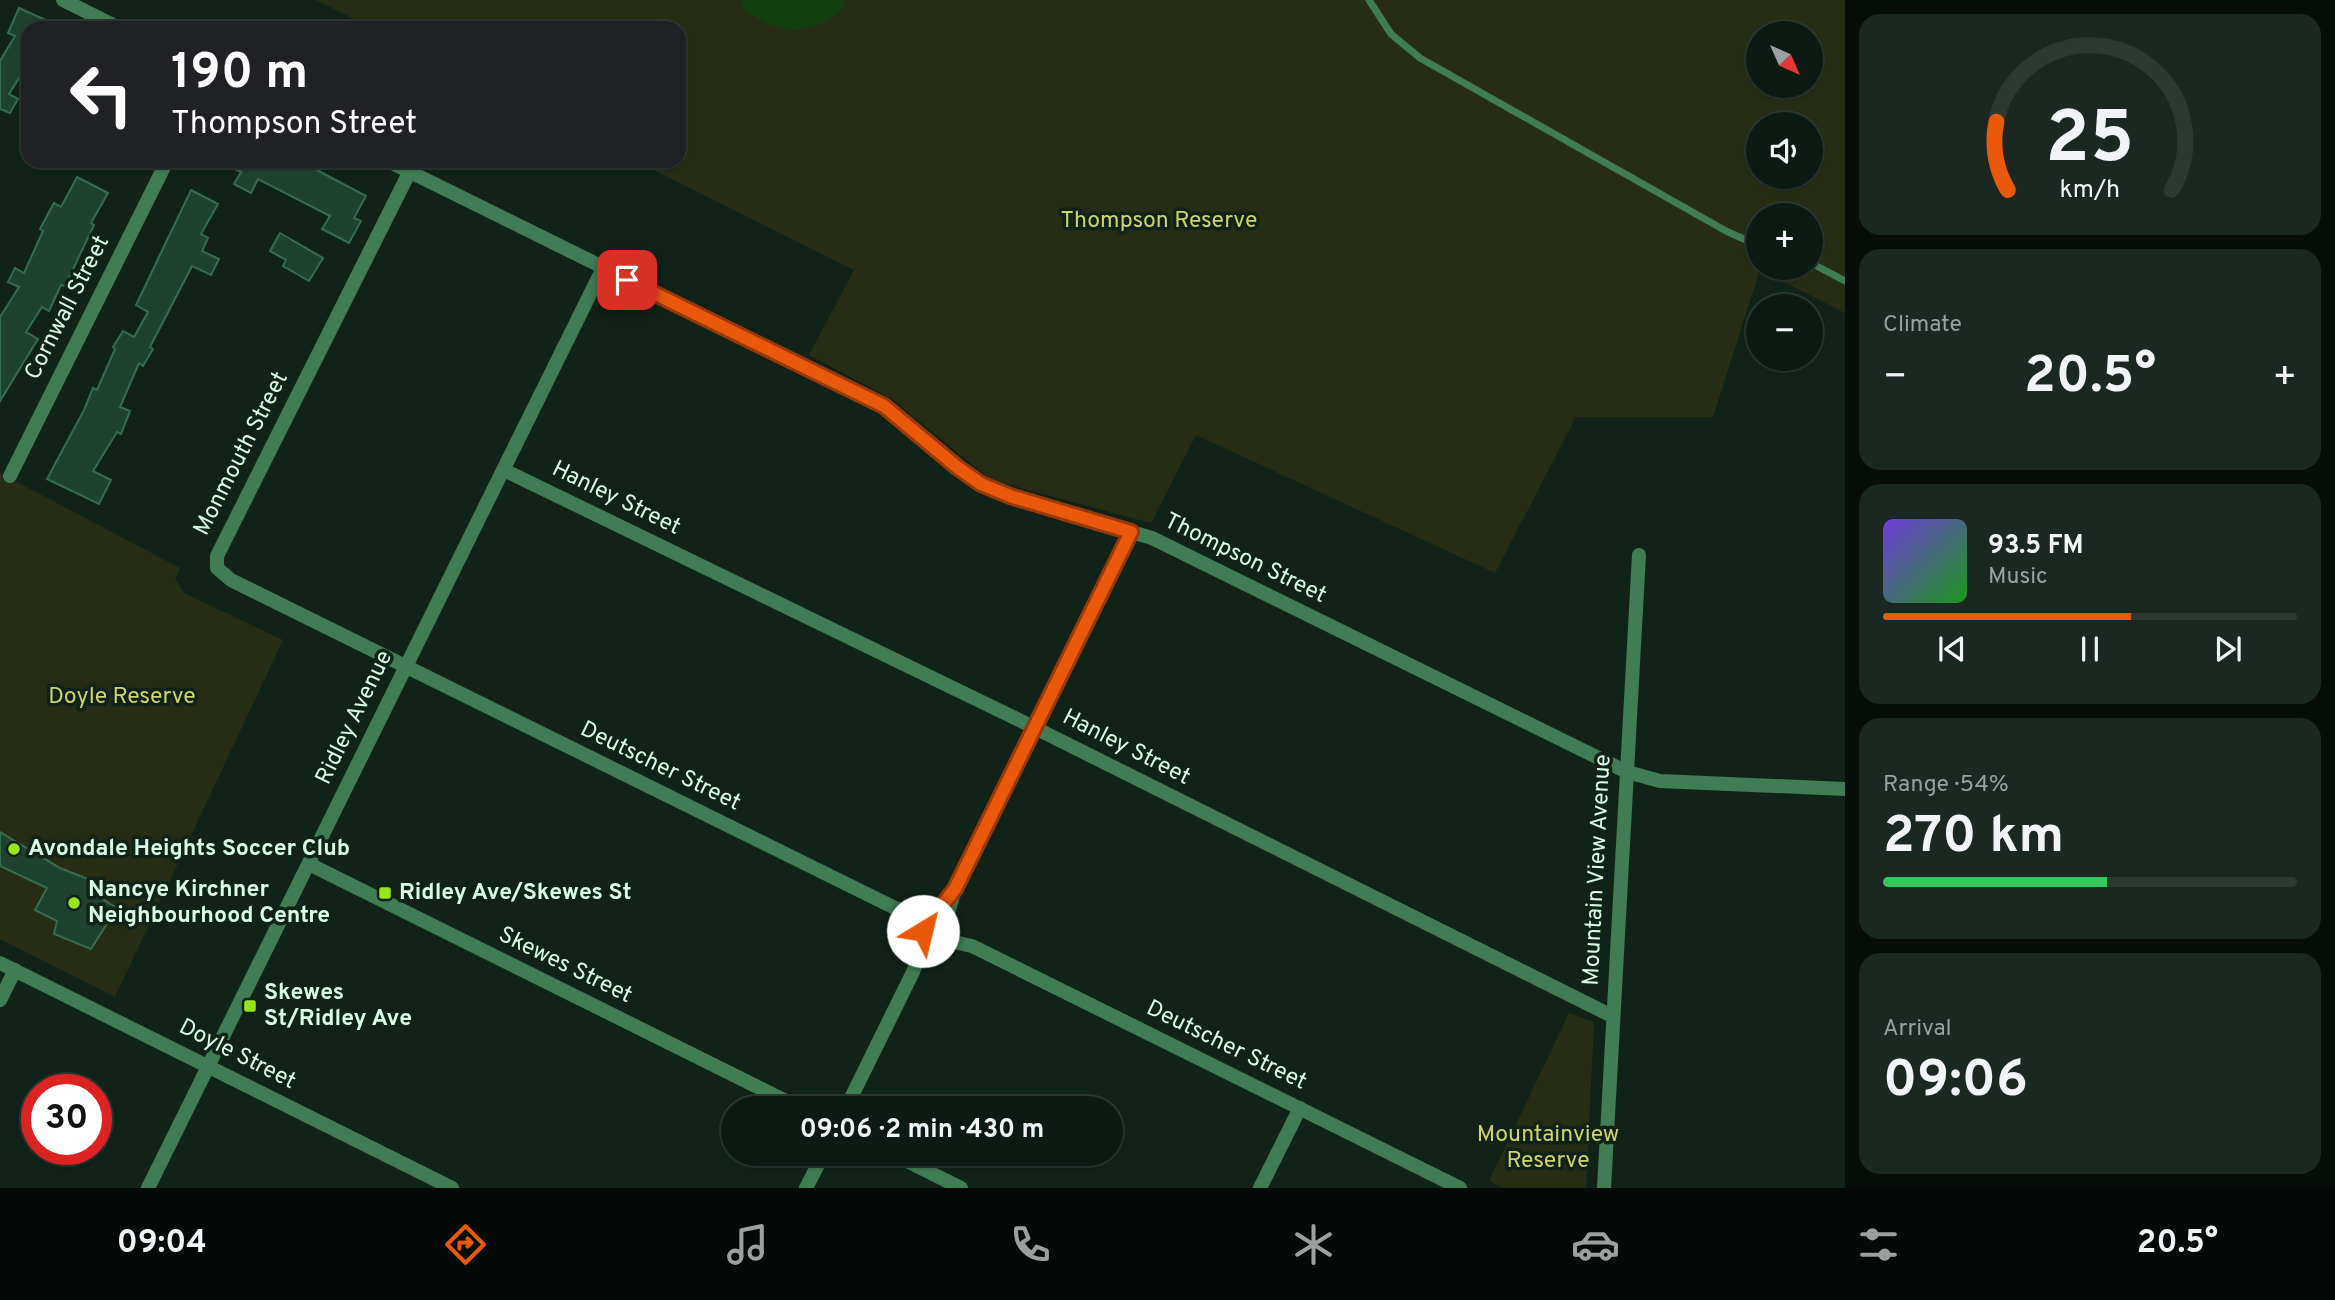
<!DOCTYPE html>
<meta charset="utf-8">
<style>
:root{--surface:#0d1a13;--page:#1b2721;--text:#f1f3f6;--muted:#9aa1a0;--line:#2d3833;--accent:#ea580c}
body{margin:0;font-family:Overpass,sans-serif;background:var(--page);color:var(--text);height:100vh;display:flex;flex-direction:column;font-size:26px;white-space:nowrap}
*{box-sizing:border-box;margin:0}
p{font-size:23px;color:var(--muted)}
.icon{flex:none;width:38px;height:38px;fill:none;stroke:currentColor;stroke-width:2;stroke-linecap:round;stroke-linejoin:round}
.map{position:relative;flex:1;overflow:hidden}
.panel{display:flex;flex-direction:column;gap:14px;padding:14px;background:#070e0a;width:490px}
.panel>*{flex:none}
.guide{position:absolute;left:21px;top:21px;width:665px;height:147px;border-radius:21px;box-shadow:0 2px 5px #0004,0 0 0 2px var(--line);background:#202124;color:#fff;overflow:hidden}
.needle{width:46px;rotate:135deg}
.fabs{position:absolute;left:1746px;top:21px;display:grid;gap:14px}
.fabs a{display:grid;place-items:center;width:77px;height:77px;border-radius:50%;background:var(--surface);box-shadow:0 2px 5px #0004,0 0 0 2px var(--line);font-size:35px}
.speed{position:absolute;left:21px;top:1074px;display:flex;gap:14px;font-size:35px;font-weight:700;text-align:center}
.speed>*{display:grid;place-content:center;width:91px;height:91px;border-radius:50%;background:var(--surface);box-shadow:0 2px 5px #0004,0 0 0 2px var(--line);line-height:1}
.speed .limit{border:10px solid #d22;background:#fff;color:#111}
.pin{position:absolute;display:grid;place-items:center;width:60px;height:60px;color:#fff;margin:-30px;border-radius:14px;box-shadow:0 4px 10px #0006}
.me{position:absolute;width:77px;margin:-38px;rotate:36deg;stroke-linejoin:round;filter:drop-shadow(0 0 5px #0008)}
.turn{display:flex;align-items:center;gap:24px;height:147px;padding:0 35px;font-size:32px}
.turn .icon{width:91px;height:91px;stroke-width:2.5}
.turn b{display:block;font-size:49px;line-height:60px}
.big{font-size:52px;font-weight:700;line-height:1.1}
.panel .tile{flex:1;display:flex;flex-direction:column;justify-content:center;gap:10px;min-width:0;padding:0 24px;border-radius:21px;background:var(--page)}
.panel .dial{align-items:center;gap:0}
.dial svg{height:182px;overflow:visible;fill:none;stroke:var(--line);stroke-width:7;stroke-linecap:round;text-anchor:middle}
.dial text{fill:var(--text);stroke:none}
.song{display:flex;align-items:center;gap:21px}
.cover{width:84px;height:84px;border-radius:10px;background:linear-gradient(135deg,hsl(260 70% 55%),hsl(120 70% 35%))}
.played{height:7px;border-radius:4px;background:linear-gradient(90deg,var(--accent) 60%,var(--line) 60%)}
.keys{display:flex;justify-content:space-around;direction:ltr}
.heat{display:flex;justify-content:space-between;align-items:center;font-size:38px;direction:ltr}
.charge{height:10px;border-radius:5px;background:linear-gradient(90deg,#34c759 54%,var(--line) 0)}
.trip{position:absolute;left:721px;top:1096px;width:402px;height:70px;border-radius:35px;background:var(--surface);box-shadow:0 2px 5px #0004,0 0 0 2px var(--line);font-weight:700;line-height:70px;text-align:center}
.menu{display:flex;height:112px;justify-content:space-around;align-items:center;background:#050a08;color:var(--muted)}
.menu .icon{width:49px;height:49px}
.menu .current{color:var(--accent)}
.menu b{font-size:32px;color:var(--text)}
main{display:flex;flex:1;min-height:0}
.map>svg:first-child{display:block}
.green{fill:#272d15;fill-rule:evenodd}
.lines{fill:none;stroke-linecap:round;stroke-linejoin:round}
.river{stroke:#133e0f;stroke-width:30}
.building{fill:#1f4230;stroke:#346c4f;stroke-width:2}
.service{stroke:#417d54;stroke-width:7}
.minor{stroke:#417d54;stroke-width:14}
.route-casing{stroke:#983908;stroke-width:18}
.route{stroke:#ea580c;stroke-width:12}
.poi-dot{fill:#97e618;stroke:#112319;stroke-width:2.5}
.labels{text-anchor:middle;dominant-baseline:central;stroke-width:7;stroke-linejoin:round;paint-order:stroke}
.park-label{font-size:23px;fill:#d0d46b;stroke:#112319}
.street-label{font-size:23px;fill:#d8fbe6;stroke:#112319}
.poi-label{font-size:23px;font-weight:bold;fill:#d8fbe6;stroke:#112319;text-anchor:start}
</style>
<main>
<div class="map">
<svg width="1845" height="1188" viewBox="0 0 1845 1188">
<rect width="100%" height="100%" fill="#112319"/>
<g class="green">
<path d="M 316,0 L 1845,0 L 1845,313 L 1760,270 L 1713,417 L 1576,417 L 1495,573 L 1196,435 L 1151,523 L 991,480 L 892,399 L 809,355 L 854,270 L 636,161 L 679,161 L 679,28 L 372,28 ZM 1759,33 L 1811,33 L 1811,86 L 1759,86 ZM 1759,124 L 1811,124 L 1811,177 L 1759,177 ZM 1759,215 L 1811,215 L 1811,268 L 1759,268 Z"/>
<polygon points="0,473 180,568 175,579 184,593 283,640 115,997 0,939"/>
<polygon points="1569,1013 1594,1022 1586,1188 1504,1188 1489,1181"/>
</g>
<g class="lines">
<path class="river" d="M 756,0 C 783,18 804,21 830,0"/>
</g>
<g class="building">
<polygon points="19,8 63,28 28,28 28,64 9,94 18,99 10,113 0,109 0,61 15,36 8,33"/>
<polygon points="217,161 300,161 366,196 354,218 361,221 349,243 322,229 330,216 258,179 251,193 234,184 241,172"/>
<polygon points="77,177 108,193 91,223 94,225 65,286 61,285 49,311 42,307 26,332 38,339 0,401 0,317 19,287 8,282 15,268 24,273 43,231 40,229 54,203 61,207"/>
<polygon points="191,190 218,204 201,234 208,238 202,251 219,259 211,275 192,266 150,347 153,349 143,366 139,363 120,407 130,411 121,434 117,432 93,471 111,480 99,504 47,479 84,410 93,388 97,390 115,349 113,347 123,331 134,337 148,312 136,305"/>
<polygon points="280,233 323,258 309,281 283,266 286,260 270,251"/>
<polygon points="0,832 60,868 103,885 101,898 117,908 91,949 54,934 57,921 35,910 47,888 0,866"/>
</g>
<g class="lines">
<g class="service">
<polyline points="1369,0 1391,34 1420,58 1726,231 1759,246"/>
<polyline points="1811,263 1845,281"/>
</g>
<g class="minor">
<polyline points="63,0 119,28"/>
<polyline points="388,161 884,406 957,467 981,484 1010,496 1152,538 1627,772 1660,781 1845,789"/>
<polyline points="410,171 217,556 217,568 231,580 895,908 930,918"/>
<polyline points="504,470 1021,721 1612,1016"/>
<polyline points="10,476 167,161"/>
<polyline points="309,864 800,1108"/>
<polyline points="945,923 955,889 1131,532"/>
<polyline points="940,939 972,946 1460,1188"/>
<polyline points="0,963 452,1188"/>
<polyline points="0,1000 15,970"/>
<polyline points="846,1108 913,972 925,935"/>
<polyline points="891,1153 961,1188"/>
<polyline points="148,1188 603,268"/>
<polyline points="806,1188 824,1153"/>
<polyline points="1260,1188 1300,1108"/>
<polyline points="1604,1188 1639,555"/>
</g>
</g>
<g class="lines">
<g class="route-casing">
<polyline id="route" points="627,280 884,406 957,467 981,484 1010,496 1131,532 955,889 933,917 924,923 923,931"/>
</g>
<use href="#route" class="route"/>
</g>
<g class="poi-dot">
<circle cx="14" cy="849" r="7"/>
<rect x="378" y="886" width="14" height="14" rx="3.5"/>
<circle cx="74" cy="903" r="7"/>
<rect x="243" y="999" width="14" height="14" rx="3.5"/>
</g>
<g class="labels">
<g class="park-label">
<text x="1159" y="221">Thompson Reserve</text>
<text x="122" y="697">Doyle Reserve</text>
<text x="1548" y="1135">Mountainview<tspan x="1548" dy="26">Reserve</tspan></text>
</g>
<g class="street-label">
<text transform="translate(68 308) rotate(-63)">Cornwall Street</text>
<text transform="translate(242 454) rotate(-63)">Monmouth Street</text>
<text transform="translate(616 499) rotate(26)">Hanley Street</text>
<text transform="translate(1245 559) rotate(26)">Thompson Street</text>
<text transform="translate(355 718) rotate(-64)">Ridley Avenue</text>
<text transform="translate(1126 748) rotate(27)">Hanley Street</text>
<text transform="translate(660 767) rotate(26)">Deutscher Street</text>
<text transform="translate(1598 870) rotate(-87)">Mountain View Avenue</text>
<text transform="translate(565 966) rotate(26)">Skewes Street</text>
<text transform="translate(1226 1046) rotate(26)">Deutscher Street</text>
<text transform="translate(237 1055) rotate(27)">Doyle Street</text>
</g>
<g class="poi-label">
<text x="28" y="849">Avondale Heights Soccer Club</text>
<text x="88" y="890">Nancye Kirchner<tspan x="88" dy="26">Neighbourhood Centre</tspan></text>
<text x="399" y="893">Ridley Ave/Skewes St</text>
<text x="264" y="993">Skewes<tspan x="264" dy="26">St/Ridley Ave</tspan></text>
</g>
</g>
</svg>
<div class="fabs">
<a><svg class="needle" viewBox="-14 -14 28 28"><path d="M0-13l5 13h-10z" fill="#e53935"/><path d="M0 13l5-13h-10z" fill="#9aa1a0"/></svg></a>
<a><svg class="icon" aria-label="sound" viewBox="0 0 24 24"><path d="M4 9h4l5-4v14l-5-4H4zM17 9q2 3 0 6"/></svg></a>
<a>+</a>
<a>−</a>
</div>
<div class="speed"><div class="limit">30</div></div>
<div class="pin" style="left:627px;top:280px;background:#d93025"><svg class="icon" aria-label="arrive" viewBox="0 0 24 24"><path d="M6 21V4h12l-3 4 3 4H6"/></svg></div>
<svg class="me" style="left:923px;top:931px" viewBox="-20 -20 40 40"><circle r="19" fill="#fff"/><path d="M0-13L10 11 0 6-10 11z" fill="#ea580c"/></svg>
<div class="trip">09:06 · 2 min · 430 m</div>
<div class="guide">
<div class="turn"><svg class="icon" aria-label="left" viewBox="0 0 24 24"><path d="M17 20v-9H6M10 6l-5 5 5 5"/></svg><div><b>190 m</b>Thompson Street</div></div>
</div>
</div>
<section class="panel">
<div class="tile dial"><svg viewBox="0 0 100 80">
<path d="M14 69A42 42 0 1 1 86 69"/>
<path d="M14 69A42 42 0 0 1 9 39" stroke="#ea580c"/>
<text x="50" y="56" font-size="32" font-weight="700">25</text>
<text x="50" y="72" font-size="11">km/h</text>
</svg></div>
<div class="tile"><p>Climate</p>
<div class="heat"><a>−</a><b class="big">20.5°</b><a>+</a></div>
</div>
<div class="tile">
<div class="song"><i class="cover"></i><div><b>93.5 FM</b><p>Music</p></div></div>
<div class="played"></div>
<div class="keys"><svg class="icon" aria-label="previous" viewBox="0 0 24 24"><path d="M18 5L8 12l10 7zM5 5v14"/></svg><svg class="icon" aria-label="pause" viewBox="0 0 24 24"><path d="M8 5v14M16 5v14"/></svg><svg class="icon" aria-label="next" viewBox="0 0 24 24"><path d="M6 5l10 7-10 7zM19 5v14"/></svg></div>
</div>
<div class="tile"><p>Range · 54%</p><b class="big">270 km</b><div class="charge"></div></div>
<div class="tile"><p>Arrival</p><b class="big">09:06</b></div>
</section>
</main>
<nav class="menu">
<b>09:04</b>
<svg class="icon current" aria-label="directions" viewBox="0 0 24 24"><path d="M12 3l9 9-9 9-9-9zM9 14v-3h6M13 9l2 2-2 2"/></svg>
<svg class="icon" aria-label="music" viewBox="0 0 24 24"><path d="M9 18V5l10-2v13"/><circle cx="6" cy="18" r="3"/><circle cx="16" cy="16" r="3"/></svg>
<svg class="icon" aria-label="phone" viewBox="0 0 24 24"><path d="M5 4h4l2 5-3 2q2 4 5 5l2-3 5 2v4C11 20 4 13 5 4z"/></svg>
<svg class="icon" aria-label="climate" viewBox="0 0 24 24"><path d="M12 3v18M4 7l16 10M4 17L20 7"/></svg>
<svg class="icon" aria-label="car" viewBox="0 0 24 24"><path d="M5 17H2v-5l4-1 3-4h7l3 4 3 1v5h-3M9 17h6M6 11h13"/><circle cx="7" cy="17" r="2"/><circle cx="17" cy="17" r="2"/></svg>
<svg class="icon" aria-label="filters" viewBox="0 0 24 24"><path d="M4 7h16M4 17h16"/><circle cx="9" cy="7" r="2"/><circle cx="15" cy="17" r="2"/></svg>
<b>20.5°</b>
</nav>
